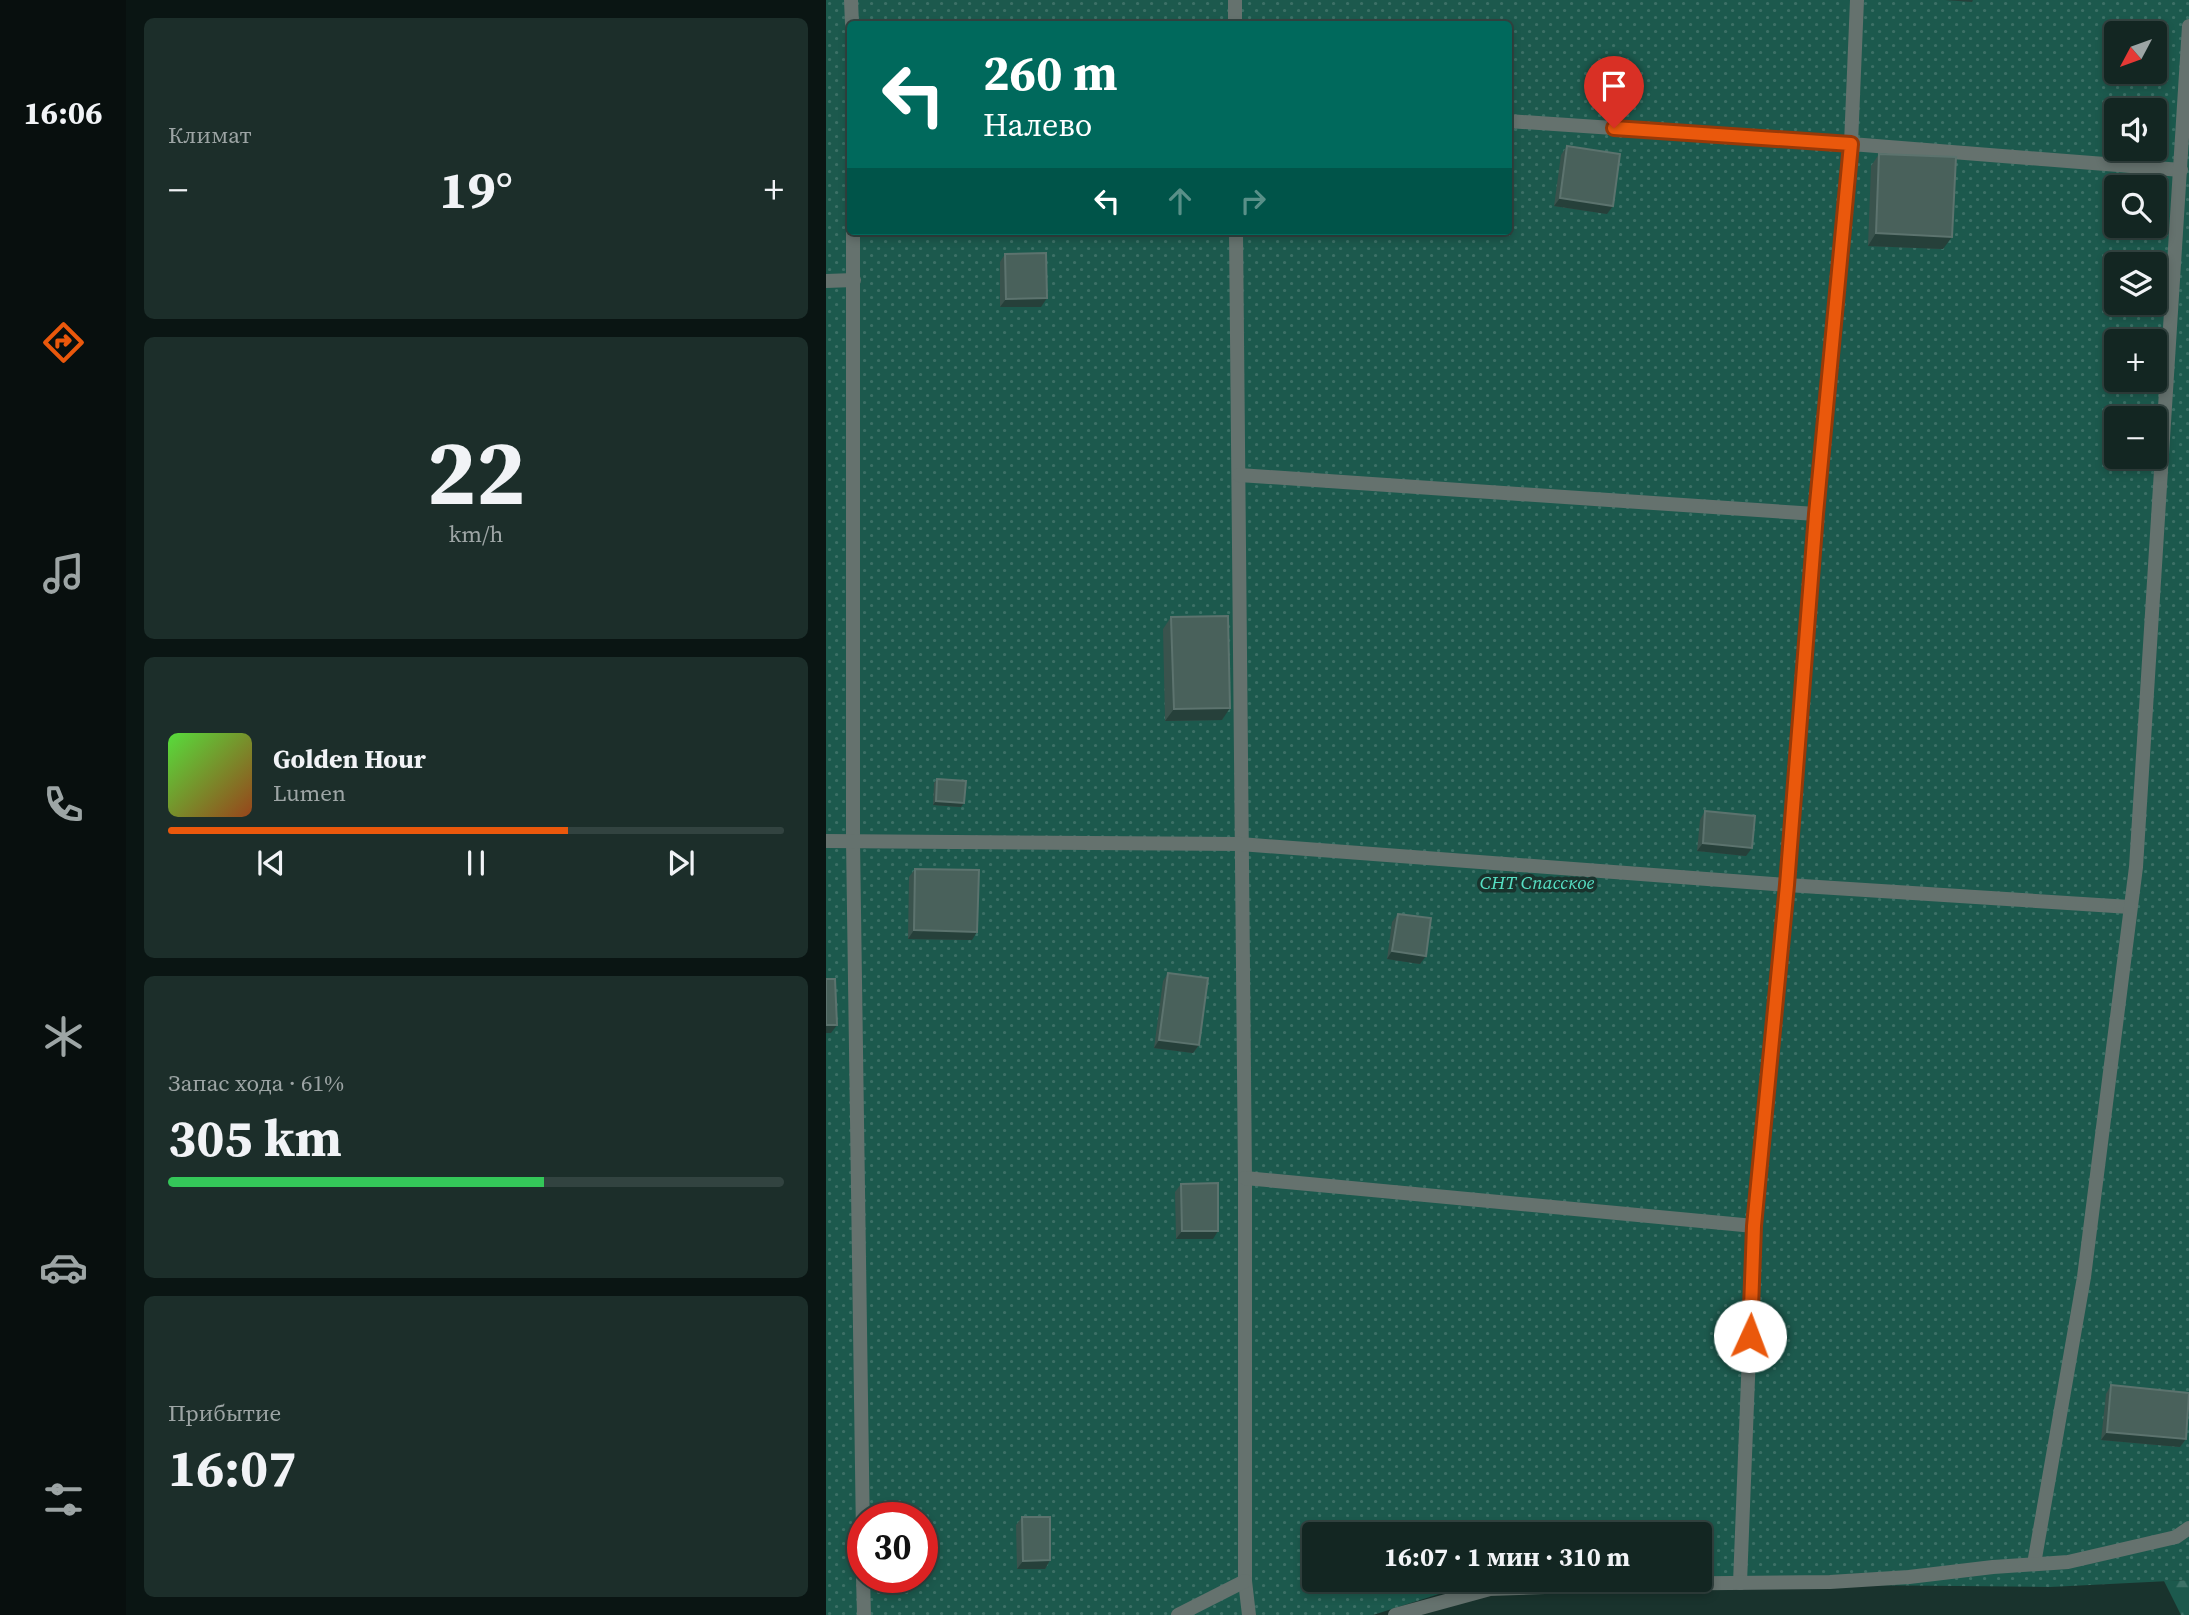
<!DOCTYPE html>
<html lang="ru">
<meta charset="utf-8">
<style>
:root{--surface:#132622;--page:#1c2e2a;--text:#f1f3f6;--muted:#9da5a5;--line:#324340;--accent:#ea580c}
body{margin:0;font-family:"Source Serif 4",serif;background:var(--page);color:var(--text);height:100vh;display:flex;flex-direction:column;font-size:26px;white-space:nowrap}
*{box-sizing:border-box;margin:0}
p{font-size:23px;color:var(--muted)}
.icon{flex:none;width:38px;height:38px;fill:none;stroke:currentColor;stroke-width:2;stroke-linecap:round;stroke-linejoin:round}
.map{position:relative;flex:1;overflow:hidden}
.details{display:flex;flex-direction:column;gap:18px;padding:18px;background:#0a1513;width:700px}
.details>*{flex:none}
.guide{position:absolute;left:21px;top:21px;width:665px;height:214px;border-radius:7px;box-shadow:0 4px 10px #0003,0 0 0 2px var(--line);background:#00695c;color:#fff;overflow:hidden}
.needle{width:46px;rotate:229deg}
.controls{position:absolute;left:1278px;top:21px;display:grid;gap:14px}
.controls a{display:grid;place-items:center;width:63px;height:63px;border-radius:7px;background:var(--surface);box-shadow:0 4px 10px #0003,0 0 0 2px var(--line);font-size:35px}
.speed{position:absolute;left:21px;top:1502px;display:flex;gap:14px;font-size:35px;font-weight:700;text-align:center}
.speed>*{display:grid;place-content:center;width:91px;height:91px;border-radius:50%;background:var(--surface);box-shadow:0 4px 10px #0003,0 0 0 2px var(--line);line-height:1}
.speed .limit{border:10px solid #d22;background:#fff;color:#111}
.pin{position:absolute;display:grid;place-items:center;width:60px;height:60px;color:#fff;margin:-72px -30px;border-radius:50% 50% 50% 0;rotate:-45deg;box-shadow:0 0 7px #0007}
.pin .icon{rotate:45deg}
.me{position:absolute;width:77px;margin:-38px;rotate:2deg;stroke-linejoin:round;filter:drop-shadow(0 0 5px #0008)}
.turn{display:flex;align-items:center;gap:24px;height:147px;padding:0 21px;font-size:32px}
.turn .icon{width:91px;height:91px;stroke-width:2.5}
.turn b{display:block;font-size:49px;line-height:60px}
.lanes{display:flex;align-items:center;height:66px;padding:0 21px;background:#0003;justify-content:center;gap:35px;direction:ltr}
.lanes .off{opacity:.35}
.big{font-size:52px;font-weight:700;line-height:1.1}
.details .widget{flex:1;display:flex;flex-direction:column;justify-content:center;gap:10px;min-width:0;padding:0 24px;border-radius:10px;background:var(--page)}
.details .dial{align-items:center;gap:0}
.dial b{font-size:91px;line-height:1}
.song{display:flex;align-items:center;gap:21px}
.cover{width:84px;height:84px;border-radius:10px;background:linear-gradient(135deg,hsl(110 70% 55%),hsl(20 70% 35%))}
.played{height:7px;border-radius:4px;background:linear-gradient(90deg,var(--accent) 65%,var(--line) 65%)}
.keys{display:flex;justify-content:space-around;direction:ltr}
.heat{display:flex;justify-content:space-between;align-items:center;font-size:38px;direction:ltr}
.charge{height:10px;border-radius:5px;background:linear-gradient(90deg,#34c759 61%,var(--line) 0)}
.trip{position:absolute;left:476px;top:1522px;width:410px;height:70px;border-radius:7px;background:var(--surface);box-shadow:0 4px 10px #0003,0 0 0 2px var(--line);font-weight:700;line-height:70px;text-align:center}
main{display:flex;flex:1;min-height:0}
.tabs{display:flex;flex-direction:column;width:126px;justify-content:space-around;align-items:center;background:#080f0e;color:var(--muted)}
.tabs .icon{width:49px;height:49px}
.tabs .current{color:var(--accent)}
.tabs b{font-size:32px;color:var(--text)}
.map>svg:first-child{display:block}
.forest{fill:url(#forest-firs)}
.park{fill:url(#park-dots);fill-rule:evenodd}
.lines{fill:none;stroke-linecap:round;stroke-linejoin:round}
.lane{stroke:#65726e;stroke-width:14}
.street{stroke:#65726e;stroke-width:14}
.wall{fill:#3a534d}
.shaded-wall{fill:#26403a}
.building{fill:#49615b;stroke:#5c736e;stroke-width:2}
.route-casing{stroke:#983908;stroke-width:18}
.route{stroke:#ea580c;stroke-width:12}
.labels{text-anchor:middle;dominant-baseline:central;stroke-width:7;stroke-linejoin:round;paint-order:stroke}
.park-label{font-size:19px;font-style:italic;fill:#57e0c4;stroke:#19332d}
</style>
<main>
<nav class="tabs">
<b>16:06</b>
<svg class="icon current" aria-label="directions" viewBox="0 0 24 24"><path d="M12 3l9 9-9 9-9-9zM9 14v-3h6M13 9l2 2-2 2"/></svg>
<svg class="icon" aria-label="music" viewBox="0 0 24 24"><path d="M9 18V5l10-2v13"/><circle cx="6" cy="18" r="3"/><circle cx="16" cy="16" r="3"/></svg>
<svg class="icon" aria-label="phone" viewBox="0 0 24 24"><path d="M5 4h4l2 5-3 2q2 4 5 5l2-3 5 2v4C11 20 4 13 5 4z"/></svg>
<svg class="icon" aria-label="climate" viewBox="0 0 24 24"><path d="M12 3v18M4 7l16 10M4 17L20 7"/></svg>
<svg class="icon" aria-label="car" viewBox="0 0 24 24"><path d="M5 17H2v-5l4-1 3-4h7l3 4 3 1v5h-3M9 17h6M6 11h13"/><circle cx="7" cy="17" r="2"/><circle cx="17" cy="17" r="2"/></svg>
<svg class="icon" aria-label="filters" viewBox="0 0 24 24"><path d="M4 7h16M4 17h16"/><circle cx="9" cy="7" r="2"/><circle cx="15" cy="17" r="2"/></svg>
</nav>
<section class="details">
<div class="widget"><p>Климат</p>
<div class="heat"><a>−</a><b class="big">19°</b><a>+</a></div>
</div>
<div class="widget dial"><b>22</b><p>km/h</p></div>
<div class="widget">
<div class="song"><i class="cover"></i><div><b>Golden Hour</b><p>Lumen</p></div></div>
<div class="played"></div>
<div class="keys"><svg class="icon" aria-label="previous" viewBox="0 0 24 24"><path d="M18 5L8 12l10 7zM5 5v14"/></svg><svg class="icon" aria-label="pause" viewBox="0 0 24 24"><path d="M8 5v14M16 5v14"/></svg><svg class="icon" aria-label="next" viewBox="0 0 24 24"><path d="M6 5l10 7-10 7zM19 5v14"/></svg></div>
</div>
<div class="widget"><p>Запас хода · 61%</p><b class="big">305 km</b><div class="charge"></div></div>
<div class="widget"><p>Прибытие</p><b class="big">16:07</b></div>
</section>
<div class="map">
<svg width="1363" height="1615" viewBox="0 0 1363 1615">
<defs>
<pattern id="forest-firs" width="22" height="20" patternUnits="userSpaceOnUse" patternTransform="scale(1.75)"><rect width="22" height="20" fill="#1c594d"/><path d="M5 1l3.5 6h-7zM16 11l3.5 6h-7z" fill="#3c7066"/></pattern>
<pattern id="park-dots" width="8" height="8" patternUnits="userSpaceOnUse" patternTransform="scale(1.75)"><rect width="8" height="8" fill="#1c594d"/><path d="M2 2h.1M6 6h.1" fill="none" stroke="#3c7066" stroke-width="1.8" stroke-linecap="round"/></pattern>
</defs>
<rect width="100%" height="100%" fill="#19332d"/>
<polygon class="forest" points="1363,1580 1363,1615 1355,1615 1338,1581"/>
<path class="park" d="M 0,0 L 1363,0 L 1363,1580 L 1224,1587 L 654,1581 L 547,1615 L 0,1615 ZM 24,24 L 682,24 L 682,231 L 24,231 ZM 1290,33 L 1328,33 L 1328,72 L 1290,72 ZM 1290,110 L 1328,110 L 1328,149 L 1290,149 ZM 1290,187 L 1328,187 L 1328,226 L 1290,226 ZM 1290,264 L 1328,264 L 1328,303 L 1290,303 ZM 1290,341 L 1328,341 L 1328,380 L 1290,380 ZM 1290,418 L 1328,418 L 1328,457 L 1290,457 ZM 37,1517 L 96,1517 L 96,1577 L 37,1577 ZM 488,1535 L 873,1535 L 873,1580 L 488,1580 Z"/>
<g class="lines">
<polyline class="lane" points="0,281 28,280"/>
<g class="street">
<polyline points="25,0 26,24"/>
<polyline points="409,0 409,24"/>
<polyline points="682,121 1025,144 1355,170"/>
<polyline points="27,231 27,841 37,1537"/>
<polyline points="410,231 419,1178 419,1581 423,1615"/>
<polyline points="413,475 990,514"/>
<polyline points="0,841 414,844 961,885 1304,907"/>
<polyline points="419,1178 928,1226"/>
<polyline points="1208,1564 1258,1277 1310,867 1363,26"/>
<polyline points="37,1577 38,1615"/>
<polyline points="914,1583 928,1226 961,885 990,514 1025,144 1031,0"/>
<polyline points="352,1615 419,1581"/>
<polyline points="569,1615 664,1589 803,1584 1004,1582 1083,1577 1167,1567 1242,1562 1350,1537 1363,1528"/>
</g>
</g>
<g class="wall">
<polygon points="741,146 781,214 728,206 735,155"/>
<polygon points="1053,154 1117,249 1042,246 1045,166"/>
<polygon points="179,254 215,307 174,307 174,262"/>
<polygon points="345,617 396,720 339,721 337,629"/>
<polygon points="111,779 138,803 135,807 107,805 108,783"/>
<polygon points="879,811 920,856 871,851 874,820"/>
<polygon points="89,869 146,940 82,939 83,877"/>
<polygon points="572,914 594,964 561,959 566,922"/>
<polygon points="342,973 373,1045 367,1053 328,1048 337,981"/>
<polygon points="355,1184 387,1239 350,1239 349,1192"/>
<polygon points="1285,1385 1360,1439 1354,1447 1275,1440 1280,1394"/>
<polygon points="196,1517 224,1560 219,1569 191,1569 190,1525"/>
</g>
<g class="shaded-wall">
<polygon points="1119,0 1147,0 1146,2"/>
<polygon points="734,198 787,206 781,214 728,206"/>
<polygon points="1050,233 1126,237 1117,249 1042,246"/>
<polygon points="221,298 215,307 174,307 180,299"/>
<polygon points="404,708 396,720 339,721 348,709"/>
<polygon points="110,801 138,803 135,807 107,805"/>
<polygon points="877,843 926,848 920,856 871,851"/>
<polygon points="88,930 151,932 146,940 82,939"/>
<polygon points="566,951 600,956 594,964 561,959"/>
<polygon points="0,1025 11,1025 5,1033 0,1033"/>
<polygon points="333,1040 373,1045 367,1053 328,1048"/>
<polygon points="356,1231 392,1231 387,1239 350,1239"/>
<polygon points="1281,1432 1360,1439 1354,1447 1275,1440"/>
<polygon points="224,1560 219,1569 191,1569 197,1561"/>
</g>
<g class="building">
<polygon points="741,146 794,154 787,206 734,198"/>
<polygon points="1053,154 1130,157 1126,237 1050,233"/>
<polygon points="220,253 221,298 180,299 179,254"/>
<polygon points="402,616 404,708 348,709 345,617"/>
<polygon points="111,779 140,781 138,803 110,801"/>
<polygon points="879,811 929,816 926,848 877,843"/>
<polygon points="89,869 153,870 151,932 88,930"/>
<polygon points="572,914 605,918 600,956 566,951"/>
<polygon points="342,973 382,978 373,1045 333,1040"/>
<polygon points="0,979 9,979 11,1025 0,1025"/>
<polygon points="392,1183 392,1231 356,1231 355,1184"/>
<polygon points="1285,1385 1363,1393 1360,1439 1281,1432"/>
<polygon points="196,1517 224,1517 224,1560 197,1561"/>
</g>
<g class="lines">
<g class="route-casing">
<polyline id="route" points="788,128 1025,144 990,514 961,885 928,1226 924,1336"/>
</g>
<use href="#route" class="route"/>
</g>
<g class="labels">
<g class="park-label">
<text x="711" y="882">СНТ Спасское</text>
</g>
</g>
</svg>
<div class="controls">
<a><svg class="needle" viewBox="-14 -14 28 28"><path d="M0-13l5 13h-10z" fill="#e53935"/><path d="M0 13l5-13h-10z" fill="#9da5a5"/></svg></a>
<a><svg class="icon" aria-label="sound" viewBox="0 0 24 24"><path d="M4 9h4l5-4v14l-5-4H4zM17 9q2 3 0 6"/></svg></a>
<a><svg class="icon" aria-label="search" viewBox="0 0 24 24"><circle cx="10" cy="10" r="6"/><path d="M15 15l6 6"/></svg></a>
<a><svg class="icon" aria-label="layers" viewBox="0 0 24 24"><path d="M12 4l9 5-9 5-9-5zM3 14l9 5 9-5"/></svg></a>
<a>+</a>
<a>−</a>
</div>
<div class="speed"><div class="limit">30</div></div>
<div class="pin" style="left:788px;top:128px;background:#d93025"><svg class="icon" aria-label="arrive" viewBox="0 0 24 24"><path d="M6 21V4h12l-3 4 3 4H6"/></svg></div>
<svg class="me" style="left:924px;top:1336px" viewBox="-20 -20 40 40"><circle r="19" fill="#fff"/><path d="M0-13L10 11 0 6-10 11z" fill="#ea580c"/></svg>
<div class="trip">16:07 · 1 мин · 310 m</div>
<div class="guide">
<div class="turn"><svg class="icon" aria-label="left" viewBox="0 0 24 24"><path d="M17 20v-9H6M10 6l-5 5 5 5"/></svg><div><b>260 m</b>Налево</div></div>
<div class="lanes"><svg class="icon" aria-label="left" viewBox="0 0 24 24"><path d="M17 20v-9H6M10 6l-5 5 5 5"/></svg><svg class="icon off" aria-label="ahead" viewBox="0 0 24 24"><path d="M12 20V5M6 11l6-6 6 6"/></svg><svg class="icon off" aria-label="right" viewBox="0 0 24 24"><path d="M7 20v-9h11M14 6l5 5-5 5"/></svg></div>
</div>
</div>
</main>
